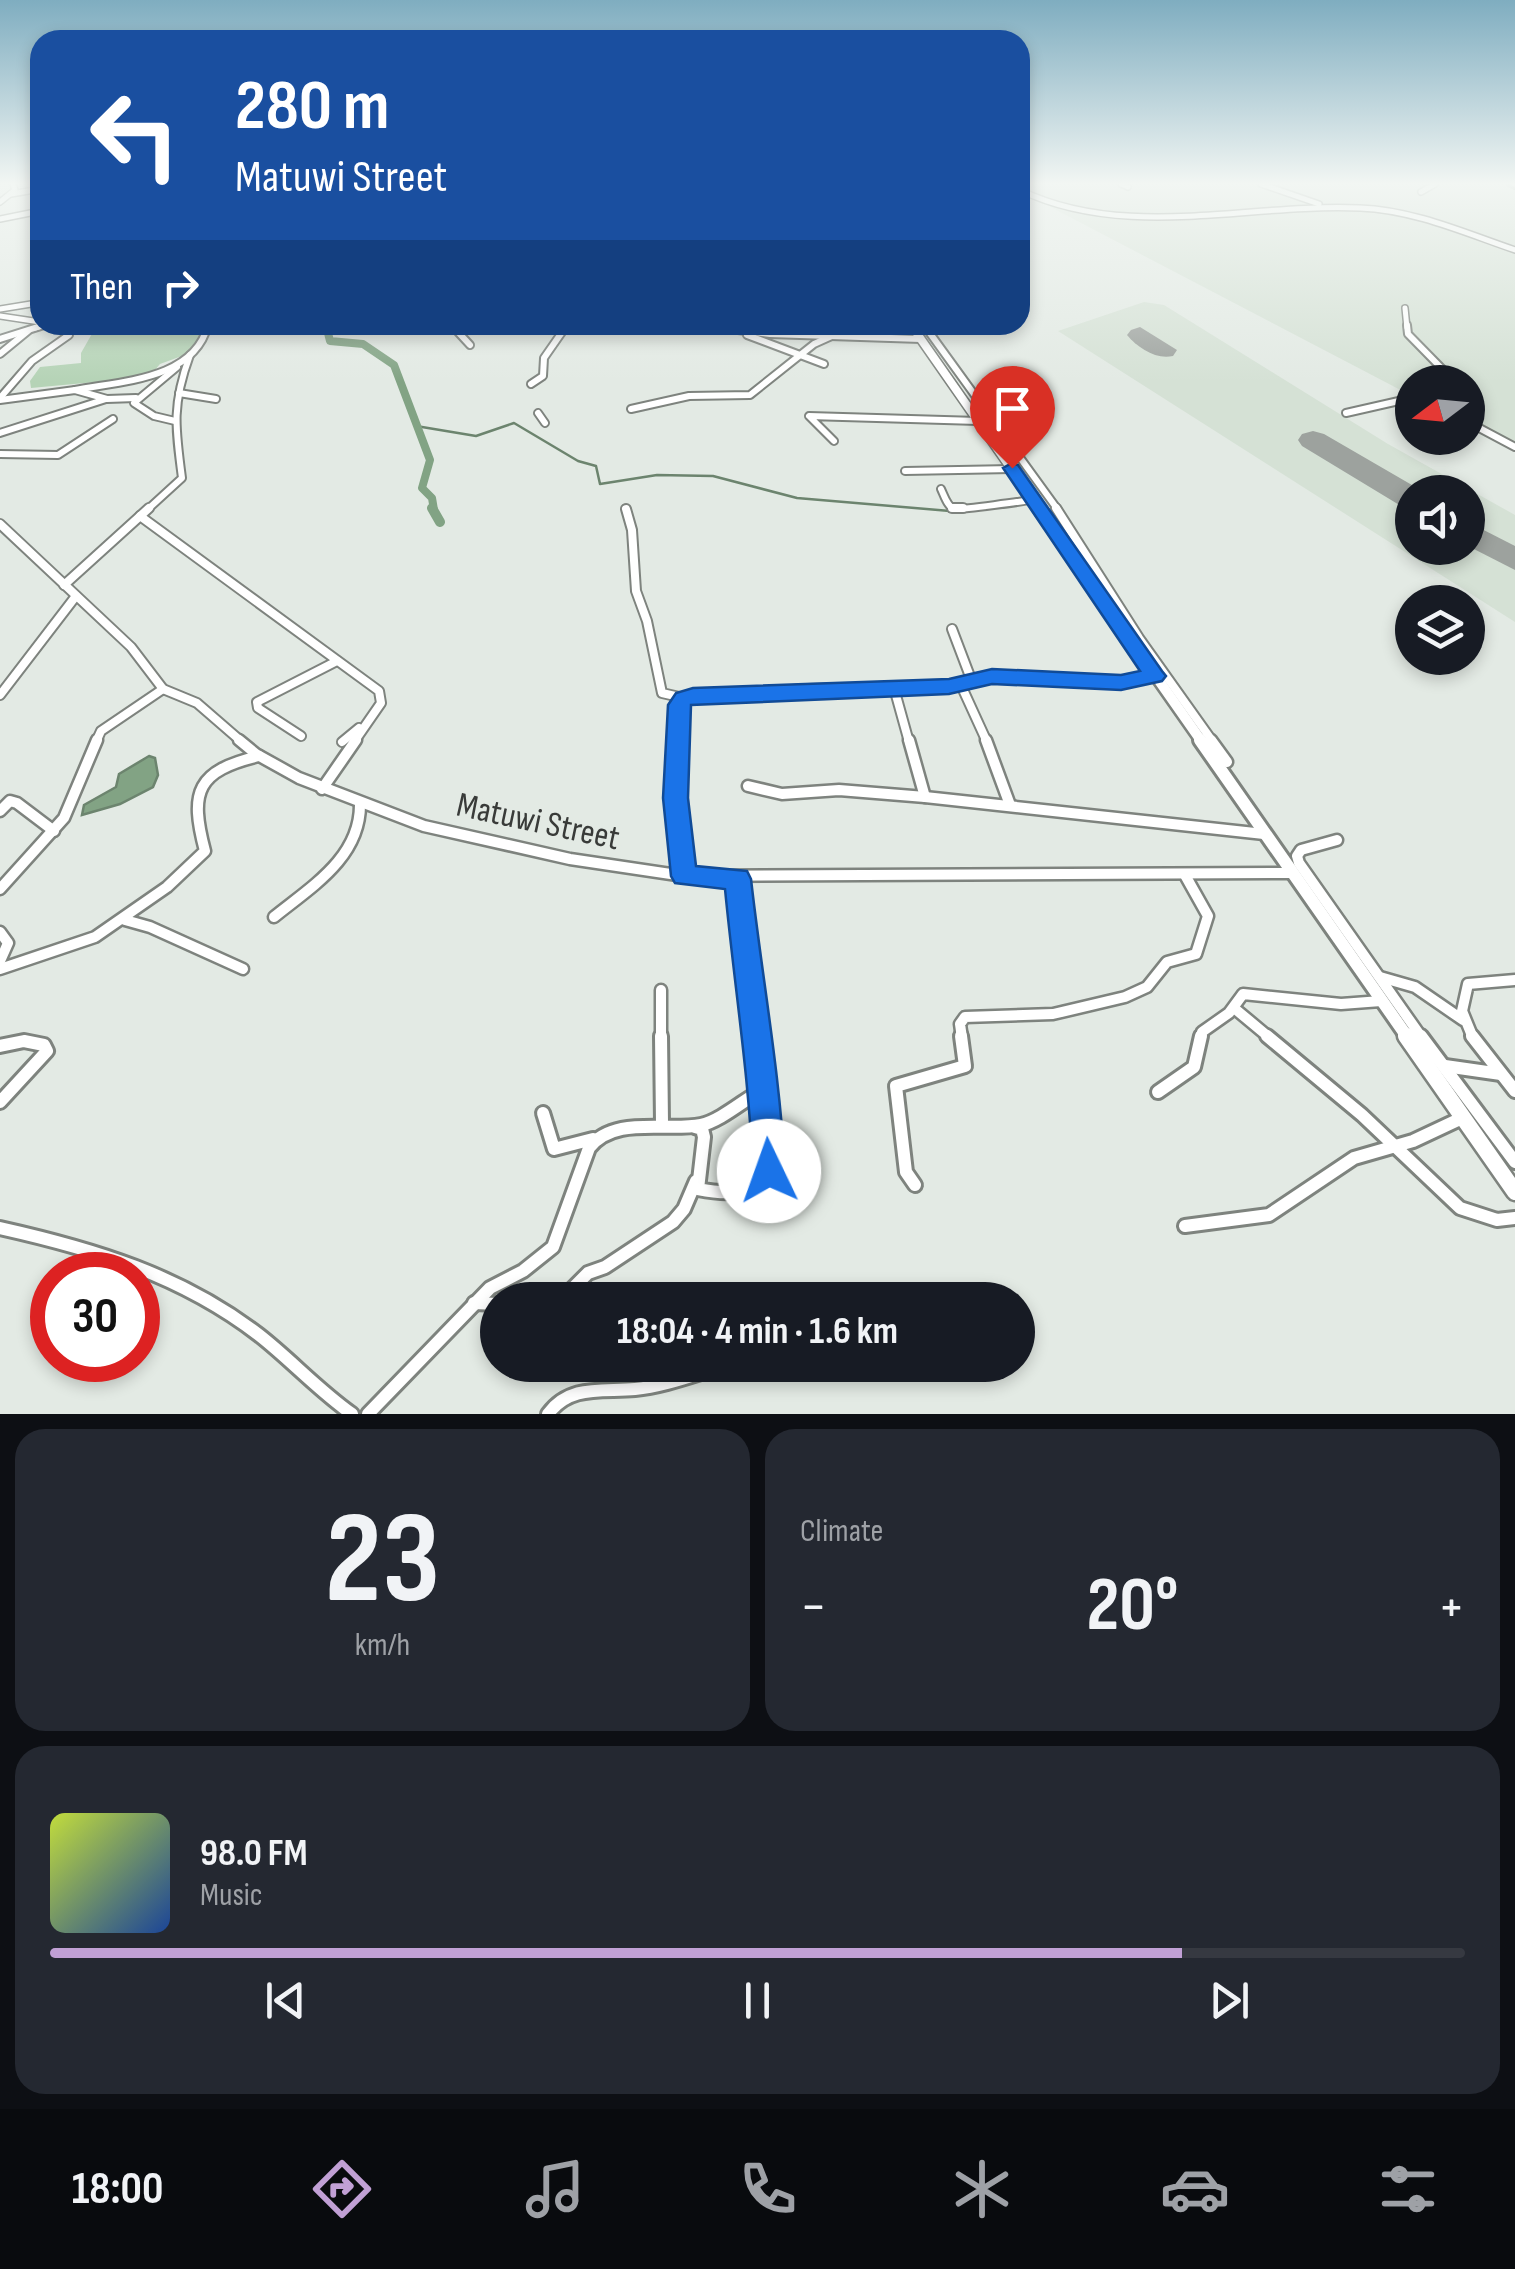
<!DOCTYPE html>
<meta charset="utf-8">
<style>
:root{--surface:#171b24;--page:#242831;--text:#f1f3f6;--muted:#9ea1a6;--line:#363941;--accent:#c1a0d5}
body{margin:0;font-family:"Sofia Sans Condensed",sans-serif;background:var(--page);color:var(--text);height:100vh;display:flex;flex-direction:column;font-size:38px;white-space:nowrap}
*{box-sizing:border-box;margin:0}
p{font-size:32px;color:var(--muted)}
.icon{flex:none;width:55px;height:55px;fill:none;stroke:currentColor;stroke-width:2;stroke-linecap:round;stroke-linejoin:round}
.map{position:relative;height:1414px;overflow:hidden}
.side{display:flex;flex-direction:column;gap:15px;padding:15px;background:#0d0f14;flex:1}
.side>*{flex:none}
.guide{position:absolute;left:30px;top:30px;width:1000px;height:305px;border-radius:30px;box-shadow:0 5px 15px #0003;background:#1a4fa0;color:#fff;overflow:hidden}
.needle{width:65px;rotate:254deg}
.fabs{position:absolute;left:1395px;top:365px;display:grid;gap:20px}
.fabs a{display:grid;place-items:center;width:90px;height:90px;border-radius:50%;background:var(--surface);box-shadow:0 5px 15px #0003;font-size:50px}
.speed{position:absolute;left:30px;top:1252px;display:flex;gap:20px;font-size:50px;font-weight:700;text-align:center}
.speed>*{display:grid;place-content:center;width:130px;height:130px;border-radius:50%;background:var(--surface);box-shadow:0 5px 15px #0003;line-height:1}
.speed .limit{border:15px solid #d22;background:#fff;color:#111}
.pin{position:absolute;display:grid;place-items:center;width:85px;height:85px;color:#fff;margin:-102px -42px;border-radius:50% 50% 50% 0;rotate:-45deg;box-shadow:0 0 10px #0007}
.pin .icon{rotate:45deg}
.me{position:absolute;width:110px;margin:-55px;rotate:357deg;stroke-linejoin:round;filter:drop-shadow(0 0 8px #0008)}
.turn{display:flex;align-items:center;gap:35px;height:210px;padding:0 40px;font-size:45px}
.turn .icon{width:130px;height:130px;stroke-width:2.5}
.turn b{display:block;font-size:70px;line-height:85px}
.then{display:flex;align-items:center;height:95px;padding:0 40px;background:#0003;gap:20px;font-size:38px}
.big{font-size:75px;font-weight:700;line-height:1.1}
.side .card{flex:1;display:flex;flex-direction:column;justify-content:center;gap:15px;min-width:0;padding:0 35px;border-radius:30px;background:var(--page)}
.side .dial{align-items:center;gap:0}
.dial b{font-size:130px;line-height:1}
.song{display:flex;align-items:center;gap:30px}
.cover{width:120px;height:120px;border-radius:15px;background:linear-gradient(135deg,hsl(70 70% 55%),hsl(220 70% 35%))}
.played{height:10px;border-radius:5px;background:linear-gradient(90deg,var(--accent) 80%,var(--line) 80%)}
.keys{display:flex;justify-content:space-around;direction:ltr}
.heat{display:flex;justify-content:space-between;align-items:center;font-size:55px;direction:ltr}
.side .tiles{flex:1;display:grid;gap:15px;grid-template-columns:1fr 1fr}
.card:last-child{grid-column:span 2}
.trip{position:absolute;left:480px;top:1282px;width:555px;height:100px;border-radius:50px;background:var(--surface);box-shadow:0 5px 15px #0003;font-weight:700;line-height:100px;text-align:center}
.tabs{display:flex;height:160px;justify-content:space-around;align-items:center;background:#090b0e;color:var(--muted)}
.tabs .icon{width:70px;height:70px}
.tabs .selected{color:var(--accent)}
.tabs b{font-size:45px;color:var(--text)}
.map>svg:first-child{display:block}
.built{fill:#d5e1d5;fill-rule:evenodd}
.green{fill:#b5d3b6}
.water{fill:#82a384;stroke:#6c846e;stroke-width:2.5}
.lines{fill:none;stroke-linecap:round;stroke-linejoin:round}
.stream{stroke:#6c846e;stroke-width:2.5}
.river-far2{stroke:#82a384;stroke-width:6}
.river-far1{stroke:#82a384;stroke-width:8}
.river{stroke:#82a384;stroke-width:10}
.runway{fill:#9da29e;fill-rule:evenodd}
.minor-far4-casing{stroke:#7e837e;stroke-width:8}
.minor-far3-casing{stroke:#7e837e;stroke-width:10}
.minor-far2-casing{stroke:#7e837e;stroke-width:12}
.minor-far1-casing{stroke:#7e837e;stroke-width:15}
.minor-casing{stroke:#7e837e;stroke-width:18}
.major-far3-casing{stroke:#7e837e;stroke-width:11}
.major-far2-casing{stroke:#7e837e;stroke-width:15}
.major-far1-casing{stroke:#7e837e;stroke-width:18}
.major-casing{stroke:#7e837e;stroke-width:21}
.highway-casing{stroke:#7e837e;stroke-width:6}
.minor-far4{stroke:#fff;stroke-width:5}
.minor-far3{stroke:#fff;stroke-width:6}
.minor-far2{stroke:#fff;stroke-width:8}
.minor-far1{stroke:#fff;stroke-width:10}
.minor{stroke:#fff;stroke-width:12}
.major-far3{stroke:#fff;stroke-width:8}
.major-far2{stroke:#fff;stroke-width:10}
.major-far1{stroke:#fff;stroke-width:12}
.major{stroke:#fff;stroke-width:16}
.highway{fill:#fff;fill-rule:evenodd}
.route{fill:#1a73e8;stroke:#114b97;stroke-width:2.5}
.labels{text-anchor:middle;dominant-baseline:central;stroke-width:10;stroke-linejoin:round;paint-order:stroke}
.street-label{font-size:35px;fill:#393b39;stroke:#e3eae4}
</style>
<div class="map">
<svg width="1515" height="1414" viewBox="0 0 1515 1414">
<rect width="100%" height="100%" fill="#e3eae4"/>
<g class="built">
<polygon points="1020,184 1500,184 1515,190 1515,449 1468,425 1468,382 1412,382 1412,396 1020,191"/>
<path d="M 1144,302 L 1164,305 L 1388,444 L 1515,515 L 1515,622 L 1058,331 ZM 1468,492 L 1468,548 L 1412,548 L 1412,492 Z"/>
</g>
<polygon class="green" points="97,325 206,325 206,330 190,353 160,364 149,377 31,388 30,381 40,367 81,363 81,353"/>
<polygon class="water" points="149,756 155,758 158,775 153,787 120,804 82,815 84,805 116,787 119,774"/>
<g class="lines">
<polyline class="stream" points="416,426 476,436 514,423 578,461 596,466 600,484 657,475 713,476 797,498 950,511"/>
<polyline class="river-far2" points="303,325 321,328"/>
<polyline class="river-far1" points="306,325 327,329 330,341 363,344 394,365 430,460 422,488 432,498 434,510"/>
<polyline class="river" points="432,508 440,522"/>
<g class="runway">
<path d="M 1140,327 L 1177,350 L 1173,356 C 1156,360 1138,348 1127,335 L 1131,330 Z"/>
<polygon points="1313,431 1324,434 1424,492 1412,492 1412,508 1401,506 1302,446 1298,440 1302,434"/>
<polygon points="1468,522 1515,546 1515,570 1468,546"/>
</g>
<g class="minor-far4-casing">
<g id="minor-far4">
<polyline points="1121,184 1128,187"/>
<polyline points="1261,184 1319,204"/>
<path d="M 1020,190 C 1125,241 1248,203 1360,208 C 1414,210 1465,233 1515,250"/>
<polyline points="1421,192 1435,184"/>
<polyline points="11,194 40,189"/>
<polyline points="0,202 15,190 13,184"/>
<polyline points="0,219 40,211"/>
<polyline points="1405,308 1407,328"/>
<polyline points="0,309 31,304"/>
<polyline points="0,316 40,322"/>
<polyline points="61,325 69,328"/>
<polyline points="693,325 718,328"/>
<polyline points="35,328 45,325"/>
<polyline points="850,328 857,325"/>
</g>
</g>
<g class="minor-far3-casing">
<g id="minor-far3">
<polyline points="462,325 458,332 470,345"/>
<polyline points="697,325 770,334 921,339"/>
<polyline points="924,325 1058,510"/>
<polyline points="1407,325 1408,334 1455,382"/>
<polyline points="747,335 824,364"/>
<polyline points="0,339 44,325"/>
<polyline points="0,354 28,331"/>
<polyline points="531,384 543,376 544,358 567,325"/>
<path d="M 75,390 C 121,381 194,380 208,325"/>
<polyline points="179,393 216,399"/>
<polyline points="1468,396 1473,402 1468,403"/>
<polyline points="0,398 32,361 69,335 69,328 62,325"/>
<polyline points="0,400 75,390 107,399 136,398"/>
<polyline points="631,409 689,396 750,395 814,344 856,325"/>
<polyline points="538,413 545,423"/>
<polyline points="1346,413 1412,398"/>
<polyline points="175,421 154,416 134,403 177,367"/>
<polyline points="1468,422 1515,447"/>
<polyline points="0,433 106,399"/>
<polyline points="834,441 809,416 978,421"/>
<polyline points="0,454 58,455 113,419"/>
<polyline points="905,471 1012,469"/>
<path d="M 941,489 C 944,495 947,506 954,509 C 959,510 1029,501 1033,499"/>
<path d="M 147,510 L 182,478 C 175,426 172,404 190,355"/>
</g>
</g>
<g class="minor-far2-casing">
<g id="minor-far2">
<polyline points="952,508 963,508"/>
<polyline points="1056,508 1139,638 1213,742"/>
<polyline points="626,509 632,530 636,591 647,621 662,693 684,698"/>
<polyline points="140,516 379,691 381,703 354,742"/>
<polyline points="0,524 131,647 163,689 197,703 242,742"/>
<polyline points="64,585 149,508"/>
<polyline points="952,629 971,679"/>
<polyline points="960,683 987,742"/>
<polyline points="894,688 909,742"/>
<polyline points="0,695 76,596"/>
<polyline points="301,736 258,708 257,702 337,661"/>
<polyline points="96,742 101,731 163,689"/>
<polyline points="342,742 359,728"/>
<polyline points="678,742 680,705 684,698 807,689 949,686 992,676 1121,682 1155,676"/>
</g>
</g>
<g class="minor-far1-casing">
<g id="minor-far1">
<polyline points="239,740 256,754 299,778 424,826 570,859 684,876 1291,873"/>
<polyline points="679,740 676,798 684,876"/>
<polyline points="909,740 925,797"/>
<polyline points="986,740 1010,805"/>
<polyline points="1211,740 1227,762"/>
<polyline points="748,786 782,794 839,790 925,797 1264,834"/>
<polyline points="322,789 356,740"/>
<polyline points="0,811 10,801 17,803 54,831"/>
<polyline points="1337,840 1301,850 1297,856 1299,863 1422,1038"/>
<polyline points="738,879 748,987 757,1038"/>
<polyline points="0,889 64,818 97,740"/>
<path d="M 274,917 C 311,887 360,858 360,805"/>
<polyline points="125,920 150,927 243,969"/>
<polyline points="0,932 8,943 0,961"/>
<path d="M 0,969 L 95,937 L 167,887 L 205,851 C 189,791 197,771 259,756"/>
<polyline points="1380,977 1415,987 1463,1020"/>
<polyline points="661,990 661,1038"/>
<polyline points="1234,1008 1270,1038"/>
<polyline points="962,1038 960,1024 965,1017 1053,1014 1125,997 1147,987 1167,962 1196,954 1208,916 1185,875"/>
<polyline points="1201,1038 1202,1032 1229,1013 1243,994 1341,1004 1381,1001"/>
<polyline points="1473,1038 1462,1011 1468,984 1515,980"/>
</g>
</g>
<g class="minor-casing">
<g id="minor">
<polyline points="661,1036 662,1123"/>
<polyline points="1267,1036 1362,1115 1460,1208 1497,1220 1515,1218"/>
<polyline points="1421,1036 1515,1162"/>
<polyline points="1472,1036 1515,1091"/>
<polyline points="0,1046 24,1041 44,1045 47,1051 0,1102"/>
<polyline points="1445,1066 1501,1074"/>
<polyline points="1158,1092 1194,1067 1201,1036"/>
<polyline points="543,1113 554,1149 593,1139"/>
<path d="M 695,1127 L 702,1129 L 704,1137 L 698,1189 C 788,1207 769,1149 765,1084"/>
<polyline points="915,1185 906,1172 896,1086 965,1066 961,1036"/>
<polyline points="1185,1226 1269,1215 1354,1158 1413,1141 1462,1118"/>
<path d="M 0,1228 C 94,1249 181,1275 259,1335 C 291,1360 318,1390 352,1414"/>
<polyline points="561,1300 588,1273 605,1267 673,1222 684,1209 696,1181"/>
<polyline points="474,1303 498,1304"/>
<polyline points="765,1365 780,1365"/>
<path d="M 368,1414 L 490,1288 L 523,1271 L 553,1247 L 589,1148 C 614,1115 666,1132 701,1125 C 720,1121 744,1100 762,1090 L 765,1081 L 757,1036"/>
<path d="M 548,1414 C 570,1384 603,1392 635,1389 C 666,1386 698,1373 728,1365"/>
</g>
</g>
<g class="major-far3-casing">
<polyline id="major-far3" points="911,325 1040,510"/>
</g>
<g class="major-far2-casing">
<polyline id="major-far2" points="1038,508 1202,742"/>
</g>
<g class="major-far1-casing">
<polyline id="major-far1" points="1200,740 1408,1038"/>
</g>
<g class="major-casing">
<polyline id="major" points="1406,1036 1515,1192"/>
</g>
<g class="highway-casing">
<polygon id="highway" points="1509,184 1515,184 1515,187"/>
</g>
<use href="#minor-far4" class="minor-far4"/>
<use href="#minor-far3" class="minor-far3"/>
<use href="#minor-far2" class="minor-far2"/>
<use href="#minor-far1" class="minor-far1"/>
<use href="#minor" class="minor"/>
<use href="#major-far3" class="major-far3"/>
<use href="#major-far2" class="major-far2"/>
<use href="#major-far1" class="major-far1"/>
<use href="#major" class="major"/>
<use href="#highway" class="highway"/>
</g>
<linearGradient id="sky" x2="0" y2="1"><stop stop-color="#7fadc0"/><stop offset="0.48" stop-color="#f2f6f3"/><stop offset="1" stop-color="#f2f6f3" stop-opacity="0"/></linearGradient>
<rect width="1515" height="382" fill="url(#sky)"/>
<path class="route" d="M 1012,463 L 1018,465 L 1162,671 L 1166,676 L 1162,681 L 1121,690 L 992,684 L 949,694 L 691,705 L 688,798 L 696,866 L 747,871 L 751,879 C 762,977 780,1073 785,1171 L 781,1183 L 769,1187 L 757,1183 L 753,1171 C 749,1076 734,983 725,889 L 675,883 L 671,876 L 663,798 L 668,705 L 676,693 L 693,688 L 949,679 L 992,669 L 1121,675 L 1140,671 L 1003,468 Z"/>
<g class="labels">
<g class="street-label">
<text transform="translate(538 822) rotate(12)">Matuwi Street</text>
</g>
</g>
</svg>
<div class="fabs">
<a><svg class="needle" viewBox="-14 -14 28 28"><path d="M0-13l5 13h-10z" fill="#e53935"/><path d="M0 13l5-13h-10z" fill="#9ea1a6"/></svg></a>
<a><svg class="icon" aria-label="sound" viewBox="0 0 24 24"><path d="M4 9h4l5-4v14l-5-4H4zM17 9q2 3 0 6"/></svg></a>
<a><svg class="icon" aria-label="layers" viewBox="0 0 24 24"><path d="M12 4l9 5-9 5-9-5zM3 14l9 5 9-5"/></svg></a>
</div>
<div class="speed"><div class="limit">30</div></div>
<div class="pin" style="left:1012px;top:468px;background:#d93025"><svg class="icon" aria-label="arrive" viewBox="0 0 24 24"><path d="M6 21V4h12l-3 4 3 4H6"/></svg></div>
<svg class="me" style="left:769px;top:1171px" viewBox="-20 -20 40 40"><circle r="19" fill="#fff"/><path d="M0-13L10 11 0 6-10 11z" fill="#1a73e8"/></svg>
<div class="trip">18:04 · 4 min · 1.6 km</div>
<div class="guide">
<div class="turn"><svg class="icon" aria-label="left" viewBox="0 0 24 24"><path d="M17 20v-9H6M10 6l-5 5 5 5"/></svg><div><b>280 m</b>Matuwi Street</div></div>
<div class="then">Then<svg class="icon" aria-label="right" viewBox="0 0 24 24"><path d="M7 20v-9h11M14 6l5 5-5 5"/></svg></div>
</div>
</div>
<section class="side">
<div class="tiles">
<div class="card dial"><b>23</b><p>km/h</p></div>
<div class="card"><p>Climate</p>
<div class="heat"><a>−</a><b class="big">20°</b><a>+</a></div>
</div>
<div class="card">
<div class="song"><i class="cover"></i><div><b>98.0 FM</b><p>Music</p></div></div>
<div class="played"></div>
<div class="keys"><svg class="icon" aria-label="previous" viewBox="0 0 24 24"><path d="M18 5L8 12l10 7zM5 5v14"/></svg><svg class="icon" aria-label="pause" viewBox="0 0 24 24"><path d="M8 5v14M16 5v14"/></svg><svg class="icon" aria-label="next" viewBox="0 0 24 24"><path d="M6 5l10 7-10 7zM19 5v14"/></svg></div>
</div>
</div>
</section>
<nav class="tabs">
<b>18:00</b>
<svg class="icon selected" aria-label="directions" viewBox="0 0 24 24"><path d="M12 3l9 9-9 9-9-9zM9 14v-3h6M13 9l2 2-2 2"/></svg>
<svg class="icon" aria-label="music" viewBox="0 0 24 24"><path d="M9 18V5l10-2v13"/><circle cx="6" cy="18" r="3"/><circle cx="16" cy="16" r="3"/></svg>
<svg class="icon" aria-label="phone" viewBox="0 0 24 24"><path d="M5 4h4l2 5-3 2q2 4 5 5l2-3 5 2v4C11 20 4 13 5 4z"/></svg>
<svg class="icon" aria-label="climate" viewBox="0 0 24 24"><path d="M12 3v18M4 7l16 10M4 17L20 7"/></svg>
<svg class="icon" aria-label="car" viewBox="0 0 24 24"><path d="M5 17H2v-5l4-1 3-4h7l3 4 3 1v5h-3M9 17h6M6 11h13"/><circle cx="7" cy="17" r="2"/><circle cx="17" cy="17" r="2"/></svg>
<svg class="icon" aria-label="filters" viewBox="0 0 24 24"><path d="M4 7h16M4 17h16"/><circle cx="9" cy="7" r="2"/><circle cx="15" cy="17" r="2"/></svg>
</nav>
